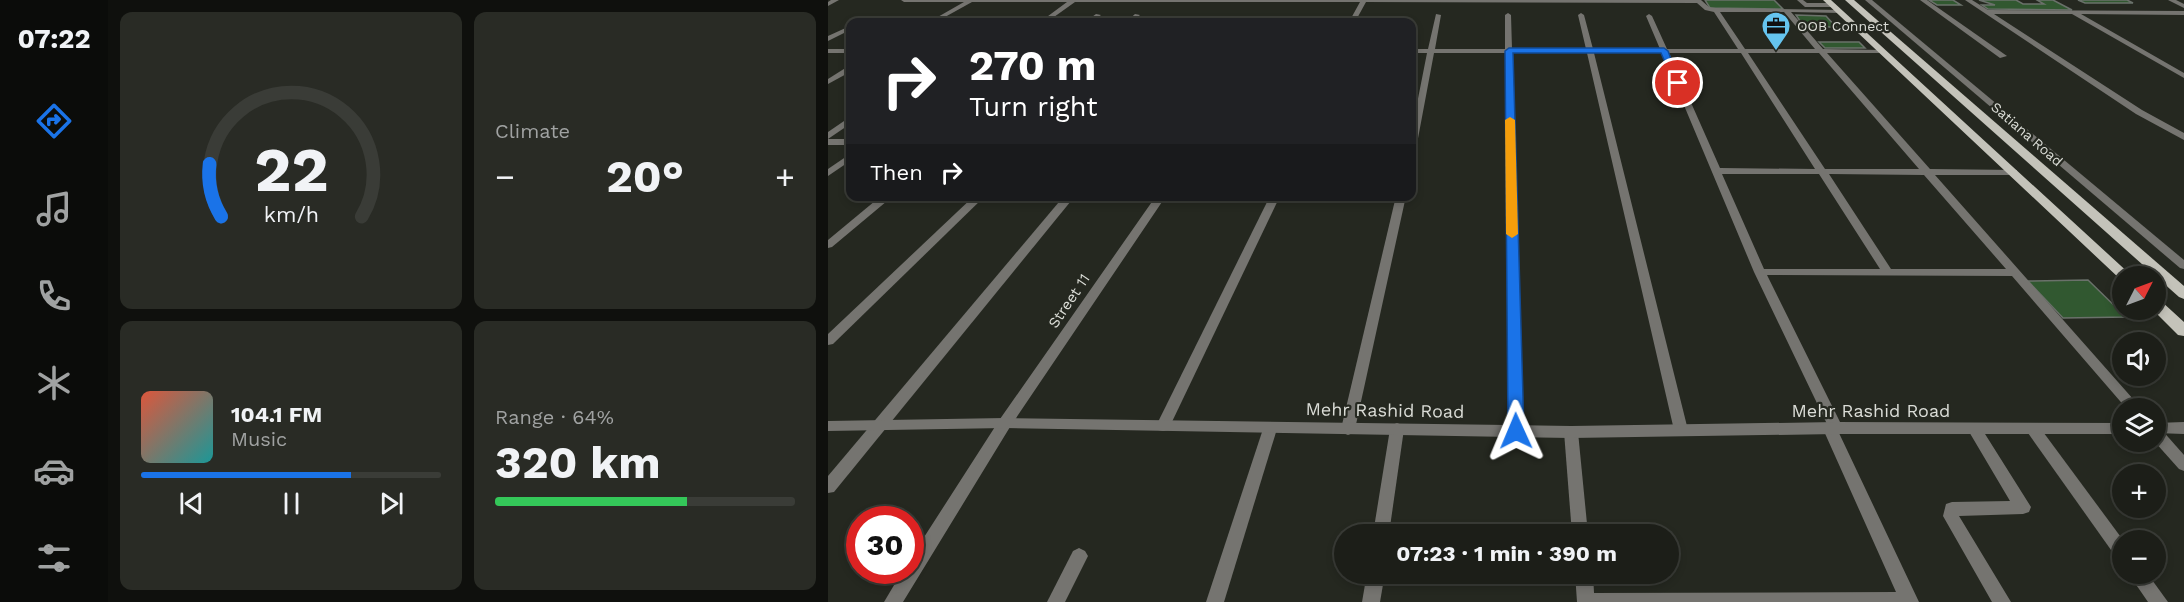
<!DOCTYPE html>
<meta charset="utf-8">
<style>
:root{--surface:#1c1e18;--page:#292b25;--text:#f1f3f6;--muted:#a0a2a2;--line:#3a3c37;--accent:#1a73e8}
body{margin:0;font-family:"Work Sans",sans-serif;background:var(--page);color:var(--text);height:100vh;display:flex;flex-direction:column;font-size:22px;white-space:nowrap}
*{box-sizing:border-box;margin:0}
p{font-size:20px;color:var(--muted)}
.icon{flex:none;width:33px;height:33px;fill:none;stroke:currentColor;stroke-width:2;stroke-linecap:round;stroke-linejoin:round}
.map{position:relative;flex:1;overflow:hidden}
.sheet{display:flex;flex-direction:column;gap:12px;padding:12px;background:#0f100d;width:720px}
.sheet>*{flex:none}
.top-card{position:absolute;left:18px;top:18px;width:570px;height:183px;border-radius:12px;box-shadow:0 3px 9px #0003,0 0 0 2px var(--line);background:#202124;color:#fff;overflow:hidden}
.needle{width:39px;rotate:48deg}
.controls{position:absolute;left:1284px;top:266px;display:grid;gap:12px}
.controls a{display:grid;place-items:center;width:54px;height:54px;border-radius:50%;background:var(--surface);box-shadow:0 3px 9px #0003,0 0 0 2px var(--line);font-size:30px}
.speed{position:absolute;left:18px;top:506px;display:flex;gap:12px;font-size:30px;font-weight:700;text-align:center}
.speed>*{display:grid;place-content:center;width:78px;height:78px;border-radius:50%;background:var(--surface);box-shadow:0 3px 9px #0003,0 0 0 2px var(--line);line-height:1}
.speed .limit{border:9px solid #d22;background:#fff;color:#111}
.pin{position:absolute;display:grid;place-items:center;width:51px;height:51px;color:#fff;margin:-26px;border:3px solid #fff;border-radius:50%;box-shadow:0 2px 6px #0007}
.me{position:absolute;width:66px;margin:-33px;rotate:359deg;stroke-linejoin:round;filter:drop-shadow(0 0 4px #0008)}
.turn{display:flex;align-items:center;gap:21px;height:126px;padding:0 24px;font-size:27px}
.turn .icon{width:78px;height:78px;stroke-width:2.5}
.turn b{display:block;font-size:42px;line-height:51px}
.then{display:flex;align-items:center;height:57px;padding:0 24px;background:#0003;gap:12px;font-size:22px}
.big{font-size:45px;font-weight:700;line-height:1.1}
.sheet .widget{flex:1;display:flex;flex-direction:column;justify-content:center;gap:9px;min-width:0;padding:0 21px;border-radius:12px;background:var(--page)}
.sheet .dial{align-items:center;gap:0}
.dial svg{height:156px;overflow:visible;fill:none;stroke:var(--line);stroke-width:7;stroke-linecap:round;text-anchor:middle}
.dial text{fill:var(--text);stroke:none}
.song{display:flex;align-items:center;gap:18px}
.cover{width:72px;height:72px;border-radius:9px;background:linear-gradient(135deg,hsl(10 70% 55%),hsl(180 70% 35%))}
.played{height:6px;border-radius:3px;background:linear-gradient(90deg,var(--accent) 70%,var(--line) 70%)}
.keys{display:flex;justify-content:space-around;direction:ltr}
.heat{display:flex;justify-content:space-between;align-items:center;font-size:33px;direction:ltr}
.charge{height:9px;border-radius:4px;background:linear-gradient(90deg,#34c759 64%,var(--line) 0)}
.sheet .tiles{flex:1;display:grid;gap:12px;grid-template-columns:repeat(2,1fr)}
.trip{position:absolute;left:506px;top:524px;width:345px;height:60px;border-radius:30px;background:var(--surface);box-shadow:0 3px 9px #0003,0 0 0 2px var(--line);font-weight:700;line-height:60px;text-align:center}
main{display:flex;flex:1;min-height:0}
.dock{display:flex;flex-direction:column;width:108px;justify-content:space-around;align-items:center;background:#0b0c0a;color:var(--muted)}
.dock .icon{width:42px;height:42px}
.dock .current{color:var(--accent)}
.dock b{font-size:27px;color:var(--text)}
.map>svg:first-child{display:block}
.building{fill:#315830;stroke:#6a716a;stroke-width:1.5}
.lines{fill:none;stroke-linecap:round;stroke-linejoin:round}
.service{fill:#757470;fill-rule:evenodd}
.minor{fill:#757470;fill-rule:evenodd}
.tertiary{fill:#757470;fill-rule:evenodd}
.primary{fill:#c4c3ba;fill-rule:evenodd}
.route{fill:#1a73e8;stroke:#114b97;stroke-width:1.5}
.slow{fill:#f59e0b}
.labels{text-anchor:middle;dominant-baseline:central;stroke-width:4.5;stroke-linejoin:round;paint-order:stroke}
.far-poi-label{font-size:14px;fill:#dbddd7;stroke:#252820;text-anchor:start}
.far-street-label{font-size:14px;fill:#dbddd7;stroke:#252820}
.street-label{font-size:15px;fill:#dbddd7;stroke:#252820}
.near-street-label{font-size:18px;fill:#dbddd7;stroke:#252820}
</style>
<main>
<nav class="dock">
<b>07:22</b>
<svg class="icon current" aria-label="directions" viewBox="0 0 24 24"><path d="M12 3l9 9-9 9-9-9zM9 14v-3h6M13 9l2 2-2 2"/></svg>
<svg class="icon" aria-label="music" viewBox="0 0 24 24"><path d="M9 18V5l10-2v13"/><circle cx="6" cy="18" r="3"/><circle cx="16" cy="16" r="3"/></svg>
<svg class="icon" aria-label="phone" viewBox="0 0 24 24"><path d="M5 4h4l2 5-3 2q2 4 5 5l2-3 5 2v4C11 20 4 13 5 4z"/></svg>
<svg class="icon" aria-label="climate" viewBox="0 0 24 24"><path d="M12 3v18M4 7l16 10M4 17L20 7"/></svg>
<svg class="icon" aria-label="car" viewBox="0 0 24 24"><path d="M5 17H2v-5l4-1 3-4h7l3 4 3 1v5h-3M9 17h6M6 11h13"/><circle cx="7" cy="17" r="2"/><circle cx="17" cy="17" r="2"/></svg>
<svg class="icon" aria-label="filters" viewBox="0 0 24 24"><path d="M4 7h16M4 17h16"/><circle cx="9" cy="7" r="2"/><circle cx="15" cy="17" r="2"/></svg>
</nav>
<section class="sheet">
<div class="tiles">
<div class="widget dial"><svg viewBox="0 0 100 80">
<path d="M14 69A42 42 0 1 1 86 69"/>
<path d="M14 69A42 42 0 0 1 8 42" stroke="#1a73e8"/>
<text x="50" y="56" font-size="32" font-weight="700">22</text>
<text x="50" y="72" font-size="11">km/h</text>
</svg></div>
<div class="widget"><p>Climate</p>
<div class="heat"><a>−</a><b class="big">20°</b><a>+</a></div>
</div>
<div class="widget">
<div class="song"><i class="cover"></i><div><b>104.1 FM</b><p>Music</p></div></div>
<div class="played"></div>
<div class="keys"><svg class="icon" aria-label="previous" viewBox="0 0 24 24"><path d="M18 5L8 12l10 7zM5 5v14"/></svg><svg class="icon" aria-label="pause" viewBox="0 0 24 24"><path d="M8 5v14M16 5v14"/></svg><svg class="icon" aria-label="next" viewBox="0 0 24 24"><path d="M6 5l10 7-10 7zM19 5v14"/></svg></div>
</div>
<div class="widget"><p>Range · 64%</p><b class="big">320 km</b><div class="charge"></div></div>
</div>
</section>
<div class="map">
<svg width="1356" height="602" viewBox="0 0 1356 602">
<rect width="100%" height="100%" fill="#252820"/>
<g class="building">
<polygon points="877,0 946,0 955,9 882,8"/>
<polygon points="1101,0 1125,0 1133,5 1109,5"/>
<polygon points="1151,0 1188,0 1195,4 1216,4 1209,0 1225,0 1244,10 1160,9 1154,5 1167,5"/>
<polygon points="1250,0 1299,0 1305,3 1257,3"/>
<polygon points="968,15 998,16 1008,27 976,27"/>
<polygon points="991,42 1031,42 1037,48 997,48"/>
<polygon points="1260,280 1298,317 1235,318 1200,281"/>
</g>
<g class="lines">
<polygon class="service" points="969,0 975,0 979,3 1005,3 1008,5 1005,7 977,7"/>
<g class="minor">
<polygon points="3,0 11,0 0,6 0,2"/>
<path d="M 73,0 L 873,0 L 881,7 L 888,8 L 1014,10 L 1014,12 L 1012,13 L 963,12 L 995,49 L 1054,50 L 1056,51 L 1052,53 L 999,53 L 1102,169 L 1189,170 L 1189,174 L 1186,175 L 1107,175 L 1313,408 L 1298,408 L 1184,276 L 939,275 L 1015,428 L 1011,433 L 1091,602 L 749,602 L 747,573 L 765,573 L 766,593 L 1068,592 L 995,429 L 999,424 L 926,272 L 834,53 L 766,53 L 860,430 L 858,434 L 853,436 L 848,434 L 846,430 L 759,53 L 684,53 L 695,431 L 693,435 L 688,437 L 683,435 L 681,431 L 677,53 L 606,53 L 588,149 L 584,152 L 584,129 L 599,53 L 584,53 L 584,49 L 600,49 L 608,14 L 613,15 L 607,49 L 677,49 L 677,15 L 680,13 L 683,15 L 684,49 L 758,49 L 750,15 L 753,13 L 756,15 L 765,49 L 832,49 L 818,16 L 821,14 L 824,16 L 839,49 L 910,49 L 886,12 L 877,10 L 869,3 L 538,2 L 527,22 L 521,22 L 532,2 L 247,2 L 219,22 L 212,22 L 239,2 L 144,2 L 108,22 L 101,22 L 136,2 L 76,2 ZM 892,12 L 956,12 L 987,49 L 917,49 ZM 841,53 L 913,53 L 987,169 L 892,168 ZM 920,53 L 991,53 L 1091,169 L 997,169 ZM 894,174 L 991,174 L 1052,269 L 936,269 ZM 1001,174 L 1096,175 L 1178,269 L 1063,269 Z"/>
<polygon points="1037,0 1044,0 1356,260 1356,269 1352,268"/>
<polygon points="1092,0 1099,0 1179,56 1172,58"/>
<polygon points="1137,0 1144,0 1160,10 1356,11 1356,15 1253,14 1356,73 1356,78 1244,14 1166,14 1314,110 1356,133 1356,140 1308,114"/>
<polygon points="1340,0 1348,0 1356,4 1356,8"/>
<polygon points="268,14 273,15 264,22 257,22"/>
<polygon points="307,14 312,15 304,22 298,22"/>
<path d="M 42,16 L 45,18 C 41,22 35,23 30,22 Z"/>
<polygon points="454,16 459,17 455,22 449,22"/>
<polygon points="375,17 378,19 375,22 369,22"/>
<polygon points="22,26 22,30 0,41 0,36"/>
<rect x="0" y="49" width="22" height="4"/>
<polygon points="19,67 22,67 22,72 0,84 0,79"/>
<polygon points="19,119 22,119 22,124 0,139 0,132"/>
<rect x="0" y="139" width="22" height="6"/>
<polygon points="22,154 22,161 0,176 0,169"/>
<polygon points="53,196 65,196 4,247 0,248 0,240"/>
<polygon points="146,196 157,196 5,344 0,345 0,334"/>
<polygon points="236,196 247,196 6,492 0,493 0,476"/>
<polygon points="328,196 338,196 182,427 75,602 56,602 75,570 82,570 82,559 172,419"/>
<polygon points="442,196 452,196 342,426 340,430 335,431 330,430 328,426"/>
<polygon points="568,196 578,196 527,429 525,433 520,435 515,433 513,429"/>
<polygon points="442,423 447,425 449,429 396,602 378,602 435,429 437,425"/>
<polygon points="569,423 574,425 576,429 561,534 545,534 562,429 564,425"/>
<polygon points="1205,423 1210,425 1295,540 1294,559 1288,557 1200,433 1198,429 1200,425"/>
<polygon points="1147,424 1152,426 1203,507 1201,512 1195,514 1131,516 1183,602 1164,602 1115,516 1118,504 1124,502 1182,501 1140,430 1142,426"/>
<polygon points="743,426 748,428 750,432 760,534 744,534 736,432 738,428"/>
<polygon points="1328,427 1333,429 1356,455 1356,471 1351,469 1326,441"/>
<polygon points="251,548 257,551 260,556 237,602 219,602 245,551"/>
<polygon points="539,573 557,573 552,602 534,602"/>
<polygon points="1300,573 1319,573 1340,602 1320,602"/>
</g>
<g class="tertiary">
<polygon points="177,418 743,426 1008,422 1294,423 1294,434 1008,434 743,438 177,428 0,431 0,421"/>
<polygon points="1356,422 1356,434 1328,433 1328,423"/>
</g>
<g class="primary">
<polygon points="995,0 1003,0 1304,276 1294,276 1294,280 1292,279"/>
<polygon points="1017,0 1026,0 1356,286 1356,299 1351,297"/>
<polygon points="1328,299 1333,301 1356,322 1356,336 1350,335 1324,309 1328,309"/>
</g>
</g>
<polygon class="route" points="836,48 840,51 853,85 846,83 833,53 685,53 696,431 694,436 682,436 680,431 677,51 681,48"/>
<polygon class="slow" points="682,117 687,120 690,234 684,238 678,234 677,120"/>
<defs>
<g id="office-pin" transform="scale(1.5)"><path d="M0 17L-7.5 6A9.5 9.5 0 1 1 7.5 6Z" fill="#65c4ef" stroke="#252820"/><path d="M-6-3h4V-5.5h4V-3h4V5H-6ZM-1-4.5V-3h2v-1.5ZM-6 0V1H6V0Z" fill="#111"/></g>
</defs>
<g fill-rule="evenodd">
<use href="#office-pin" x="948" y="26"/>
</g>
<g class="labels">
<g class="far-poi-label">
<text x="969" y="26">OOB Connect</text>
</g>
<g class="far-street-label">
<text transform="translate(1199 134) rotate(41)">Satiana Road</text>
</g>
<g class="street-label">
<text transform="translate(241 301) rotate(-56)">Street 11</text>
</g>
<g class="near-street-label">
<text transform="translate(557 410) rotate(1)">Mehr Rashid Road</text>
<text x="1043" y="410">Mehr Rashid Road</text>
</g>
</g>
</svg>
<div class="controls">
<a><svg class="needle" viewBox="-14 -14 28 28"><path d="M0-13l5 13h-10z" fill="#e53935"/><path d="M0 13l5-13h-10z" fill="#a0a2a2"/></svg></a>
<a><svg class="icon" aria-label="sound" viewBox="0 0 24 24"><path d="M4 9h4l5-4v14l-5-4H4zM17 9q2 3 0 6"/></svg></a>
<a><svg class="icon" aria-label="layers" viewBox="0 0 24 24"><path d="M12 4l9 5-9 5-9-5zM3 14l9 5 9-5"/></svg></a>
<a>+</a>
<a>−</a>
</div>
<div class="speed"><div class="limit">30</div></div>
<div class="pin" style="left:850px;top:83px;background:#d93025"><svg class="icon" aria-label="arrive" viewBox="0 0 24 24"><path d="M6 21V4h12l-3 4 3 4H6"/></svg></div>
<svg class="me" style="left:688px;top:431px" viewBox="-20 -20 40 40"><path d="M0-17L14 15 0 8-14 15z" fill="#1a73e8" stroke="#fff" stroke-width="4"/></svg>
<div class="trip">07:23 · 1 min · 390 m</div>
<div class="top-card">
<div class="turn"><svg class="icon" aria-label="right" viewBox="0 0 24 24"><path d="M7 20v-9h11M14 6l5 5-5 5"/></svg><div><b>270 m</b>Turn right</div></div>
<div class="then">Then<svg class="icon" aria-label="right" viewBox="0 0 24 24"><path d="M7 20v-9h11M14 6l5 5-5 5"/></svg></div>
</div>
</div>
</main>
